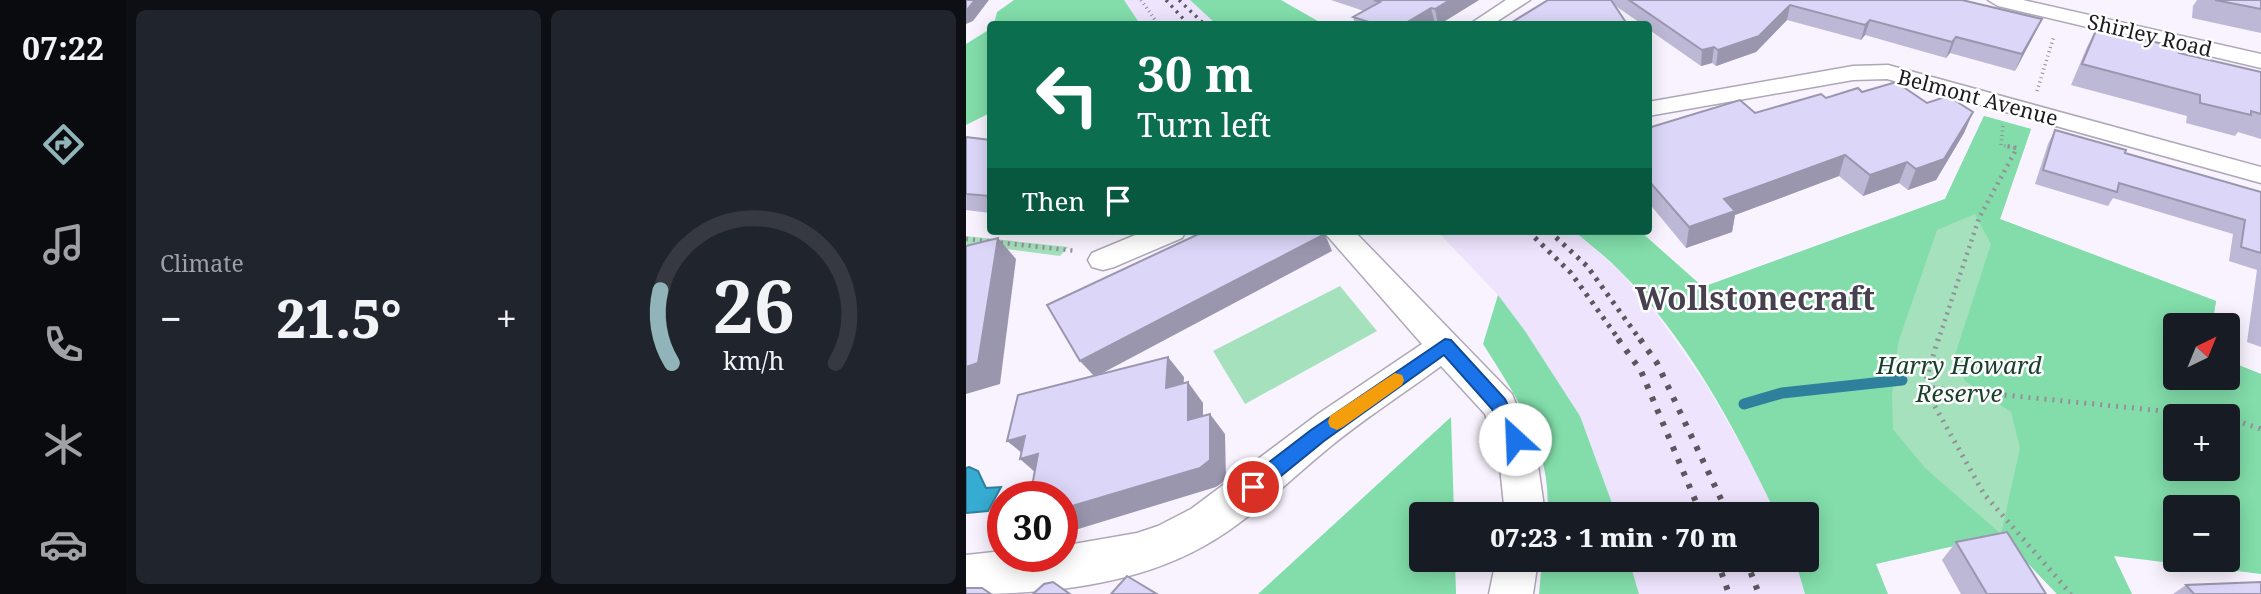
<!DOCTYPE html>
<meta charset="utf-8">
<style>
:root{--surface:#171b24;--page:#20242c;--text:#f1f3f6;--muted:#9ea1a6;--line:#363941;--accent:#90b4b9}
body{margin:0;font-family:"Noto Serif",serif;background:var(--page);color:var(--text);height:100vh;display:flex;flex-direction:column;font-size:26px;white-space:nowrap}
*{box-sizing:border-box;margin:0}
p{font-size:23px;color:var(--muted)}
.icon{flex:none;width:38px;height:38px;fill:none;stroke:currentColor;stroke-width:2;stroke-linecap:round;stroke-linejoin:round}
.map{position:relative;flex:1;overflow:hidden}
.side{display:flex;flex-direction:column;gap:10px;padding:10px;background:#0d0f14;width:840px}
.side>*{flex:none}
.banner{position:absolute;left:21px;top:21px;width:665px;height:214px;border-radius:7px;box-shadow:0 4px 18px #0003;background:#0b6e4f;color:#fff;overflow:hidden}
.needle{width:46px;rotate:43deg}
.controls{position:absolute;left:1197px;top:313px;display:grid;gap:14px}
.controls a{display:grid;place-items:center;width:77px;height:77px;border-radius:7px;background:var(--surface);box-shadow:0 4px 18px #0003;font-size:35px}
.speed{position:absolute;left:21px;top:481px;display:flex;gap:14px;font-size:35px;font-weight:700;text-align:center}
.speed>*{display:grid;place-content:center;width:91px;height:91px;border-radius:50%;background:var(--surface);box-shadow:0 4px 18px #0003;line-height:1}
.speed .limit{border:10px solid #d22;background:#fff;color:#111}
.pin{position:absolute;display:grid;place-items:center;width:60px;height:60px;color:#fff;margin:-30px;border:4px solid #fff;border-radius:50%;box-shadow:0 2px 7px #0007}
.me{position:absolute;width:77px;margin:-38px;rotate:335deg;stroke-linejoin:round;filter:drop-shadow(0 0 5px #0008)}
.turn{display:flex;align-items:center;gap:24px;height:147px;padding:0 35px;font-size:32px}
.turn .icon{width:91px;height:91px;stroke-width:2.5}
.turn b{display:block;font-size:49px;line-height:60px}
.then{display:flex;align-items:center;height:66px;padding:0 35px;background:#0003;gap:14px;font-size:26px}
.big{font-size:52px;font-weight:800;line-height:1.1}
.side .tile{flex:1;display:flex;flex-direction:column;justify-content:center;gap:10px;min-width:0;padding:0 24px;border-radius:10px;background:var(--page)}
.side .dial{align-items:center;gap:0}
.dial svg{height:182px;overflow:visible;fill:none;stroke:var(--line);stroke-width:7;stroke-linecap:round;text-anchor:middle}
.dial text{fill:var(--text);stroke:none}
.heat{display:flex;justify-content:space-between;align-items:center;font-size:38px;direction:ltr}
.side .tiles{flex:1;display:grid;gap:10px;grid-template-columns:repeat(2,1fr)}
.trip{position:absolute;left:443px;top:502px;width:410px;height:70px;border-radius:7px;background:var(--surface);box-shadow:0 4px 18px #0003;font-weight:800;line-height:70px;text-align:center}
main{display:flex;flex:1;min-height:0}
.tab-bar{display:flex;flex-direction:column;width:126px;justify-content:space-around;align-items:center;background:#090b0e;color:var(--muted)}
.tab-bar .icon{width:49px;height:49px}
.tab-bar .current{color:var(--accent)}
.tab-bar b{font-size:32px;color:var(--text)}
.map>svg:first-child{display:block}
.built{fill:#efe4fd}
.green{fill:#a5e1bd;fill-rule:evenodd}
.forest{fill:#82ddaa;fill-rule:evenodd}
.water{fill:#37acd2;stroke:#2f809d;stroke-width:2}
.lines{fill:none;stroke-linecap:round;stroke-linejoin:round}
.stream{stroke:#2f809d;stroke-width:11}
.minor-casing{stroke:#aea7b8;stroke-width:3}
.path-far2{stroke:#949098;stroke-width:3.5;stroke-dasharray:1 3.5;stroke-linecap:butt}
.path-far1{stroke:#949098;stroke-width:4.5;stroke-dasharray:2 5;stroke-linecap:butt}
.path{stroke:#949098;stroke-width:5;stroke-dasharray:2 6;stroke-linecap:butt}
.minor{fill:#fff;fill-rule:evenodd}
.rail-far2{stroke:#5a575e;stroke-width:3.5;stroke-dasharray:2.5 5;stroke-linecap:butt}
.rail-far1{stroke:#5a575e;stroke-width:5;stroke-dasharray:3.5 6;stroke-linecap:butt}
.rail{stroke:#5a575e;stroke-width:6;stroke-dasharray:4.5 9;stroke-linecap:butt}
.wall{fill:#bdb8d5}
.shaded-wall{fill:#9a96ae}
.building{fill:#dcd6f8;stroke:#9a96ae;stroke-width:2}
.route{fill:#1a73e8;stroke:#114b97;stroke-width:2}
.slow{fill:#f59e0b}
.labels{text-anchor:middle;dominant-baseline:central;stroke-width:5;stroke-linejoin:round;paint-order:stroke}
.far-street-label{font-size:21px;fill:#1d1a20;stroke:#fff}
.park-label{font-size:24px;font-style:italic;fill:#19402b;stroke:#fff}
.district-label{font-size:32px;font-weight:bold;fill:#47414f;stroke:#fff}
</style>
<main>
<nav class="tab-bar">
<b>07:22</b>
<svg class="icon current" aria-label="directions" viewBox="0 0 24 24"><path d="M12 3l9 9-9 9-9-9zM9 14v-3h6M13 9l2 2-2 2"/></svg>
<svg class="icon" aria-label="music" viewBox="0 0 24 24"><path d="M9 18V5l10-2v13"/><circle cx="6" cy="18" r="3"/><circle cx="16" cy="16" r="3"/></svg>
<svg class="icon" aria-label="phone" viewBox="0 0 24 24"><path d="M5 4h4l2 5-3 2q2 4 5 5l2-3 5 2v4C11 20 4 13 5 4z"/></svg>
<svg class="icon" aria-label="climate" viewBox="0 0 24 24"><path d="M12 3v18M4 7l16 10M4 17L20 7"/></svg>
<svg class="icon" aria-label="car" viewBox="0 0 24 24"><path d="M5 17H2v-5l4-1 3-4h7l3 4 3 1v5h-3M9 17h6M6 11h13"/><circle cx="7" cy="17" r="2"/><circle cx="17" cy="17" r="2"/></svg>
</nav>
<section class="side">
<div class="tiles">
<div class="tile"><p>Climate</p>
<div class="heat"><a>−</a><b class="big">21.5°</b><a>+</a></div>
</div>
<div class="tile dial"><svg viewBox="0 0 100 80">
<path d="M14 69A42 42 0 1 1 86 69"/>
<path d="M14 69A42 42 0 0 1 9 37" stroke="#90b4b9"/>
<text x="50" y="56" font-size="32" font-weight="700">26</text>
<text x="50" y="72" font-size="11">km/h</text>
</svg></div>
</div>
</section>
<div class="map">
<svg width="1295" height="594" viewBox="0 0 1295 594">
<rect width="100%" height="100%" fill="#f8f3fe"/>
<g class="built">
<polygon points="158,0 224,0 250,24 174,24"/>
<polygon points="471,231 608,231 653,270 693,317 741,386 787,466 810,514 650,514 614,416 532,295"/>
<polygon points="663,560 829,560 839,594 673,594"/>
</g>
<g class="green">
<path d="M 1018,116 L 1065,129 L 1034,219 L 1250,301 L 1246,325 L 1209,326 L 1209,378 L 1262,378 L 1262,361 L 1295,374 L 1262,508 L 1209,508 L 1085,523 L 1091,594 L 1035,535 L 909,564 L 737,287 L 979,199 ZM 1209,416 L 1262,416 L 1262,469 L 1209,469 Z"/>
<polygon points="0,236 102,247 94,256 32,248 0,251"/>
<polygon points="374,286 411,331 279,404 247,351"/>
</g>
<g class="forest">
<polygon points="48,0 158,0 174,24 28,24 31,12"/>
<polygon points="224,0 315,0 357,24 250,24"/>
<polygon points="24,29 24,113 0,125 0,44"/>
<path d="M 1018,116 L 1065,129 L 1034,219 L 1250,301 L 1246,325 L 1209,326 L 1209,378 L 1262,378 L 1262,361 L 1295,374 L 1295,574 L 1148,556 L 1166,594 L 1091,594 L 1035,535 L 910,564 L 922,594 L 839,594 L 829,560 L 840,560 L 840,514 L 810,514 C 769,428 721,338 653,270 C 639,256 623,244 608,231 L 674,231 L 737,287 L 979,199 ZM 1009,214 L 1025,244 L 988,358 L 999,381 L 1045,412 L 1054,448 L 1035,534 L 959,468 L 927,429 L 926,395 L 932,343 L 971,230 ZM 1209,416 L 1262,416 L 1262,469 L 1209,469 ZM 1209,508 L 1262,508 L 1262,560 L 1209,560 Z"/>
<path d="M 532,295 L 559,331 L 614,416 L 650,514 L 581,514 C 587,451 550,396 517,344 Z"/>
<polygon points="485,417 488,514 455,514 455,560 489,560 490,594 292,594"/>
<polygon points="576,560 663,560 673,594 573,594"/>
</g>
<polygon class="water" points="3,467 12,471 20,488 35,487 22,511 0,513 0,468"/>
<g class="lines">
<polyline class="stream" points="778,404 816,393 936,380"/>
<g class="minor-casing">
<g id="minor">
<polygon points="540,0 564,0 527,24 504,24"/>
<polygon points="1022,0 1057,0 1295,54 1295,68 1032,6"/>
<polygon points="922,65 1295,167 1295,183 921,79 887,80 682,116 682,102 887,66"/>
<polygon points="179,231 220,231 216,238 148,267 137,270 126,267 122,260 126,253"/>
<path d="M 357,231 L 388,231 L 546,394 L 571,458 L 579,514 L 539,514 L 533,458 L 519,414 L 475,366 C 437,394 396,420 359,451 C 320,483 283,521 238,546 C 167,586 80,594 0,594 L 0,555 L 37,551 L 37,556 L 96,556 L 96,546 L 171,533 L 192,526 L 225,509 L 352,414 L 456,344 Z"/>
<polygon points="530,560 572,560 567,594 523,594"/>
</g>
</g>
<g class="path-far2">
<polyline points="175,0 192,24"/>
<polyline points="1071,91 1088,36"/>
<polyline points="1037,126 1035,145 1050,148"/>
</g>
<g class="path-far1">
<polyline points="0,239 110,251"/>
<polyline points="972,341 1013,218 1051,148 1041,146"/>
</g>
<g class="path">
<polyline points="972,339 958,387 1018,494 1105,594"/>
<polyline points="959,387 1247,416"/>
<polyline points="1262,418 1295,429"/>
</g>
<use href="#minor" class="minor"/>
<g class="rail-far2">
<polyline points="200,0 222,24"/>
<polyline points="213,0 238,24"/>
</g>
<g class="rail-far1">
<polyline points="562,231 605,273 654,341"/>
<polyline points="583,231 621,266 675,341"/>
</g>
<g class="rail">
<polyline points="652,339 675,371 735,514"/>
<polyline points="674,339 691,363 762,514"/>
<polyline points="751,560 763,594"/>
<polyline points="780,560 793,594"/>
</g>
</g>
<g class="wall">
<polygon points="365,0 513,0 474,24 389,24 387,17 398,11"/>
<polygon points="582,0 996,0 1076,19 1068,35 1049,71 984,53 980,58 899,35 895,40 821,20 790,52 750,66 746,63 735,66 682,29 682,24 676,24 648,5"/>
<polygon points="1231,0 1295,0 1295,33 1226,18 1227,6"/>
<polygon points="1131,28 1213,53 1295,72 1295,139 1272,132 1269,136 1220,123 1221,116 1105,85 1121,47"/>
<polygon points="896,92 1007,112 998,133 970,180 942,190 933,183 897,196 873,176 769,215 766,232 720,248 682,202 682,128 789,113 860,98"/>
<polygon points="1089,130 1159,153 1295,192 1295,347 1281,342 1291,270 1263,261 1267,234 1147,198 1142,206 1069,184 1082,144"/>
<polygon points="0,137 24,140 24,213 0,210"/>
<polygon points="990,542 1080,594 995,594 976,560"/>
<polygon points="1220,585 1295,594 1207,594"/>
</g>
<g class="shaded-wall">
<polygon points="9,0 23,0 7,21 0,24 0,11"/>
<polygon points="484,0 513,0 474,24 472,24 469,9"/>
<polygon points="824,5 821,20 790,52 750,66 752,50"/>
<polygon points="465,8 469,24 438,24"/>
<polygon points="1076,19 1068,35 1049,71 1056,54"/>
<polygon points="904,20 899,35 895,40 899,25"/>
<polygon points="990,37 984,53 980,58 986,42"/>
<polygon points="748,47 746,63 735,66 736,50"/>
<polygon points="1007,112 998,133 970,180 942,190 950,169"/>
<polygon points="879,155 873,176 769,215 766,232 720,248 723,227 758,199"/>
<polygon points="941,162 933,183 897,196 904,175"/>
<polygon points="359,234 366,251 129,377 114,361"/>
<polygon points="32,238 50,259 34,384 0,394 0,367"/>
<polygon points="202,357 218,377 216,409 200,388"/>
<polygon points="222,382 237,403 237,440 222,420"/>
<polygon points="244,414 259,434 260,480 250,487 96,534 96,509"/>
<polygon points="59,436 94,474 77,479 54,459 61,457 41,441"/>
</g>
<g class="building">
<polygon points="0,0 9,0 0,11"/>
<polygon points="408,0 484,0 469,9 465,8 438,24 409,24 387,17 414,2"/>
<polygon points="582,0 645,0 661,24 543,24"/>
<polygon points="663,0 996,0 1076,19 1056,54 990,37 986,42 904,20 899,25 824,5 793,36 752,50 748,47 736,50"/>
<polygon points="1249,0 1295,0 1295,9"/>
<polygon points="1131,28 1214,48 1213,53 1295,72 1295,114 1285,111 1285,115 1234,103 1234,95 1116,64"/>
<polygon points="930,82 961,103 982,96 1007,112 978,159 950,169 941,162 904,175 879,155 758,199 769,211 723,227 682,180 682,128 774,100 789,113 855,94 860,98 892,88 896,92"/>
<polygon points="1089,130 1160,150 1159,153 1295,192 1295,253 1275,247 1279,220 1153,183 1151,192 1077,170"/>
<polygon points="0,137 24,140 24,196 0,194"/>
<polygon points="239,231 356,231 359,234 114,361 81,305"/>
<polygon points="32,238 12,363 0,367 0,246"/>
<polygon points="202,357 200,388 222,382 222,420 244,414 244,460 234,468 96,509 96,497 64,497 72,454 54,459 59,436 41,441 52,395"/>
<polygon points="1041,532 1080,594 1021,594 990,542"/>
<polygon points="161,576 191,594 145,594"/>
<polygon points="87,582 104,594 67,594 78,584"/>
<polygon points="1295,582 1295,594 1228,594 1220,585"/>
<polygon points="0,588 16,588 25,594 0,594"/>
</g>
<polygon class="route" points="479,339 485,340 539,399 558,439 555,445 549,448 542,445 526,409 478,355 358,441 294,493 287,496 280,493 277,487 280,480 345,430"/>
<polygon class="slow" points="429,373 436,375 438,380 436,385 377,427 371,430 364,427 362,422 364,416"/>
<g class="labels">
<g class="far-street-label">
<text transform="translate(1184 35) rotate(13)">Shirley Road</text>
<text transform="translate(1012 97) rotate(15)">Belmont Avenue</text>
</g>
<g class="park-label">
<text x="993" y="364">Harry Howard<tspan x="993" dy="28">Reserve</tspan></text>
</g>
<g class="district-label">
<text x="789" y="297">Wollstonecraft</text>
</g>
</g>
</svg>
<div class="controls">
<a><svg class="needle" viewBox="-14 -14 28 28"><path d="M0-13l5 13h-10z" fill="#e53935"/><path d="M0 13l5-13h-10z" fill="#9ea1a6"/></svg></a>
<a>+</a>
<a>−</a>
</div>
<div class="speed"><div class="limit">30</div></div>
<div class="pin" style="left:287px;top:487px;background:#d93025"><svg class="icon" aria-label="arrive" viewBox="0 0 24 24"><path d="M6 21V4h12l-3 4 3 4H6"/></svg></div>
<svg class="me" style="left:549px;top:439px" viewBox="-20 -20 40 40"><circle r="19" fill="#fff"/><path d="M0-13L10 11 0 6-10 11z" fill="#1a73e8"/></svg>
<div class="trip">07:23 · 1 min · 70 m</div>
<div class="banner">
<div class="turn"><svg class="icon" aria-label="left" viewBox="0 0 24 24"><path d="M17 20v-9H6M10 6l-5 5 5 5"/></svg><div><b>30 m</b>Turn left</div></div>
<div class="then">Then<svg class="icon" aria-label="arrive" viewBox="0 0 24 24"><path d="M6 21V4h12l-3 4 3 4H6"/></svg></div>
</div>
</div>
</main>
